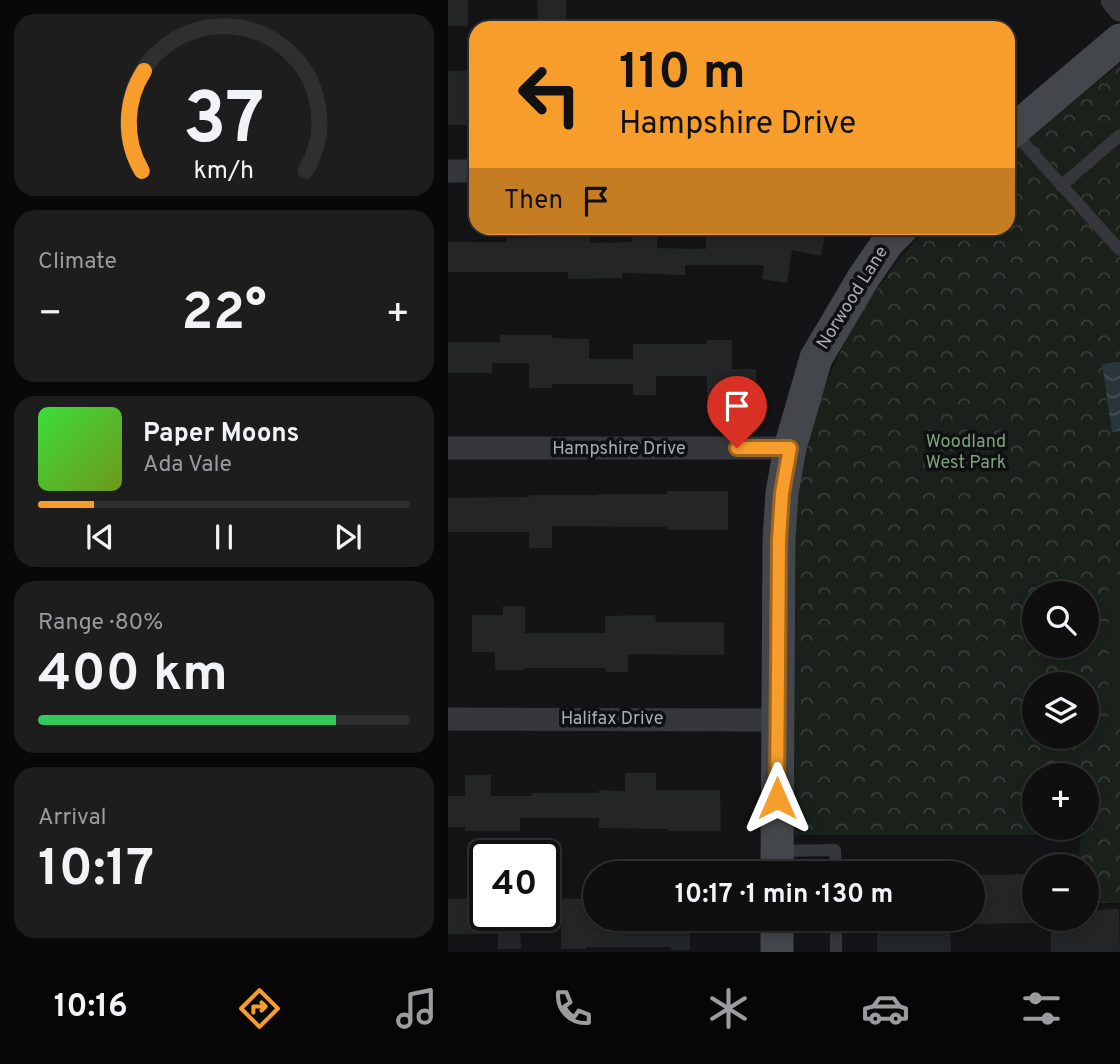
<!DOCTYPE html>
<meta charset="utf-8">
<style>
:root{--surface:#0f0f10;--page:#1d1d1e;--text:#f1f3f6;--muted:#9b9c9f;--line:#2f2f30;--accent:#f69d2c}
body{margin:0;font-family:Overpass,sans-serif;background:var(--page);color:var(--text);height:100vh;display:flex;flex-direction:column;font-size:26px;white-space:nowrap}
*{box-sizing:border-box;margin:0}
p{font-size:23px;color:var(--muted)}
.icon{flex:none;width:38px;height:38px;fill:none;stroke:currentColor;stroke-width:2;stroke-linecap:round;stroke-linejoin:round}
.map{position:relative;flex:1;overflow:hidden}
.side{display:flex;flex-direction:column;gap:14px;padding:14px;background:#080809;width:448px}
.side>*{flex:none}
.hud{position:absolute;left:21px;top:21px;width:546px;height:214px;border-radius:21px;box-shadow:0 4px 10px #0003,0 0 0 2px var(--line);background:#f69d2c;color:#111;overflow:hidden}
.buttons{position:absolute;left:574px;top:581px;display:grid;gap:14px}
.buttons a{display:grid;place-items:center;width:77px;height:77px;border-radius:50%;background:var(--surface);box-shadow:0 4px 10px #0003,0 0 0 2px var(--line);font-size:35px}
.speed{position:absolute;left:21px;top:840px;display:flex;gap:14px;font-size:35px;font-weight:700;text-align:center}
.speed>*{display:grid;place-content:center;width:91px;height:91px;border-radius:50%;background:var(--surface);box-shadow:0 4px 10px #0003,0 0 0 2px var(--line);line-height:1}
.speed .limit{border:4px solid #111;border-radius:10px;background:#fff;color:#111}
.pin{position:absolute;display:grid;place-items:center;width:60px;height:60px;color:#fff;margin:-72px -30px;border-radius:50% 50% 50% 0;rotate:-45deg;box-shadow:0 0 7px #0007}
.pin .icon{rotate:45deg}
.me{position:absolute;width:77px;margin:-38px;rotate:0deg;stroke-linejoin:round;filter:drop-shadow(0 0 5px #0008)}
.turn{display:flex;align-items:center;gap:24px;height:147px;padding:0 35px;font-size:32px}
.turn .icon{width:91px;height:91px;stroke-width:2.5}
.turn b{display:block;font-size:49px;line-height:60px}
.then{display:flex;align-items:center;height:66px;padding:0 35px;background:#0003;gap:14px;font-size:26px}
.big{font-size:52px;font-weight:700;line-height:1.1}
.side .widget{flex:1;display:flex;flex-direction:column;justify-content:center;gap:10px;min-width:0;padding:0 24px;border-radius:21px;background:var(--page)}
.side .dial{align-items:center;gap:0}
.dial svg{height:182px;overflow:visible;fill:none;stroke:var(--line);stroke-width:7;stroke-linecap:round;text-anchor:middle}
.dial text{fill:var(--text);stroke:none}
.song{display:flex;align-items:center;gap:21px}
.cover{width:84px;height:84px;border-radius:10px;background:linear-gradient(135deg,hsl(120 70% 55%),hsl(80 70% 35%))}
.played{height:7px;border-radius:4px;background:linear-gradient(90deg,var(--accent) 15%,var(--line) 15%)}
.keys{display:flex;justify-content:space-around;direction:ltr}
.heat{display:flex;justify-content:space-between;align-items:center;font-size:38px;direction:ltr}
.charge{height:10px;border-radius:5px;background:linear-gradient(90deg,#34c759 80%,var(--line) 0)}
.trip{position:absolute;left:135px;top:861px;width:402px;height:70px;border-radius:35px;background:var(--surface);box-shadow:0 4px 10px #0003,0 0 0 2px var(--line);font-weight:700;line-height:70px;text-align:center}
.dock{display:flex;height:112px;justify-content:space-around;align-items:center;background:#060606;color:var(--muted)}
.dock .icon{width:49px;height:49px}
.dock .current{color:var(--accent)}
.dock b{font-size:32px;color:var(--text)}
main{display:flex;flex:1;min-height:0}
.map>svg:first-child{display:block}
.forest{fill:url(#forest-crowns);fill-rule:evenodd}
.garden{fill:#1a211b}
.water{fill:url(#water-waves)}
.building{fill:#242527}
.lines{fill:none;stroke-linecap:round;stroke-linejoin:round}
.lane{stroke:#35373b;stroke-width:12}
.street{stroke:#35373b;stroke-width:23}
.secondary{stroke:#43464b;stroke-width:33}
.route-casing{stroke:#a0661d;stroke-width:18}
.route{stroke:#f69d2c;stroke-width:12}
.labels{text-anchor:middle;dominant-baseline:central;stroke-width:7;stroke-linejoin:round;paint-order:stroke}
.street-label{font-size:18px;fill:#a6adb7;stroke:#0f1011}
.park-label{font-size:18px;fill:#7ea27c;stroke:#0f1011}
</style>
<main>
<section class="side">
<div class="widget dial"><svg viewBox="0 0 100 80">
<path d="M14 69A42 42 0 1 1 86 69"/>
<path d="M14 69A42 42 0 0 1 15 25" stroke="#f69d2c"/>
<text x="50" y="56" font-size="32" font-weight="700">37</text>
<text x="50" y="72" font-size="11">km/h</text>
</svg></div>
<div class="widget"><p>Climate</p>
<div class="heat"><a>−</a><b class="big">22°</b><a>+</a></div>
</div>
<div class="widget">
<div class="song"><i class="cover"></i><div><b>Paper Moons</b><p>Ada Vale</p></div></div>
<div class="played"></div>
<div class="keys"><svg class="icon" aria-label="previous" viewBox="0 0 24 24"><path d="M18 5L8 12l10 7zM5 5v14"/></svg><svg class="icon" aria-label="pause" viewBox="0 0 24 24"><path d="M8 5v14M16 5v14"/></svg><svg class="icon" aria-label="next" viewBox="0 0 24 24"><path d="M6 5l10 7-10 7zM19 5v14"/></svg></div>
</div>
<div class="widget"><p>Range · 80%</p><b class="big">400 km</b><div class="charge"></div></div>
<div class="widget"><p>Arrival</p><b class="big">10:17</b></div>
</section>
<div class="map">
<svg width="672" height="952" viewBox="0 0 672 952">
<defs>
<pattern id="forest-crowns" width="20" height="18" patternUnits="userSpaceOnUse" patternTransform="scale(1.75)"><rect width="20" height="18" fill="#1a211b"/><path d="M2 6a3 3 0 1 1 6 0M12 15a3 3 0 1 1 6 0" fill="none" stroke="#383f3a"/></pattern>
<pattern id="water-waves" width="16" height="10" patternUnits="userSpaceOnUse" patternTransform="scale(1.75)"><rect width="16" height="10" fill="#2a353a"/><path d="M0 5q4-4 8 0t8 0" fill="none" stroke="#465054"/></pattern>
</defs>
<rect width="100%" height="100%" fill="#141416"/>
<path class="forest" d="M 672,64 L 672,903 L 639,903 L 639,866 L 630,866 L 633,835 L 346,835 L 348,512 C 352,486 356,459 363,433 C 381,357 426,283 479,228 L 560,228 L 560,155 ZM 586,593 L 639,593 L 639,646 L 586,646 ZM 586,684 L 639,684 L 639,737 L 586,737 ZM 586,775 L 639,775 L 639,828 L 586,828 Z"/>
<polygon class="garden" points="661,574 672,574 672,728 660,728"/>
<polygon class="water" points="672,362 672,431 664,432 654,364"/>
<g class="building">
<rect x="0" y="0" width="20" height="26"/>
<polygon points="89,0 118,0 118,20 90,20"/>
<polygon points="0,71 25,71 25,92 28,92 28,125 0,125"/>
<polygon points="86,228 141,228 142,243 184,242 185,228 210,229 209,248 258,249 258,228 379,228 373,256 344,250 339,283 314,279 316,265 237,265 237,275 174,273 174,278 120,279 120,272 0,272 0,242 58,242 58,238 86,238"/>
<polygon points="52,335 104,335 104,338 141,339 141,359 185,359 185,344 259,344 259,340 284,340 284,369 308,369 308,399 259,399 259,376 208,376 208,395 185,395 185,384 104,384 104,388 81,388 81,363 44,363 44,373 0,373 0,342 52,342"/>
<polygon points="219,491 280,491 280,530 219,530 219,527 104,526 104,548 81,548 81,532 0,532 0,498 81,497 81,495 150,495 150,494 219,494"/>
<polygon points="55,606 77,606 77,633 157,633 157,616 207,615 208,622 276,622 276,655 180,654 180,672 158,672 157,668 77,668 77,670 47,670 47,652 24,652 24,615 55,615"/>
<polygon points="177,773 208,773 208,790 272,790 273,831 221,831 221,829 151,828 151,818 72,818 72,831 17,831 17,827 0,827 0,796 17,796 17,775 43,775 43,796 84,796 84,793 151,793 151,790 177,791"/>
<polygon points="586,874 586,923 525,924 525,875"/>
<polygon points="37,898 37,915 72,915 73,949 50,949 50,934 0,934 0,899"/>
<polygon points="96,898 139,899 139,919 242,919 242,950 223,950 223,947 138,947 138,949 113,949 113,924 96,924"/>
<polygon points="671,909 672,952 603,952 603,919 645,919 645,910"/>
<polygon points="437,919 502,919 503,952 429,952 429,920"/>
</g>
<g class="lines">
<g class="lane">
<polyline points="566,130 580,148 672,250"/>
<polyline points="613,186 672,135"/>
<polyline points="329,851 387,850 388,873"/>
<polyline points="388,919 388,952"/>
</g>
<g class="street">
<polyline points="664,0 672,10"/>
<polyline points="0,171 28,171"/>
<polyline points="0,448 342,448"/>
<polyline points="0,719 329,720"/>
</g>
<g class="secondary">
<polyline points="560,135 672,40"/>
<polyline points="329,873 331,540 334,493 342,448 368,358 416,277 440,242 454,228"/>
<polyline points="329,919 329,952"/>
</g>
</g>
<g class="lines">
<g class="route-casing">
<polyline id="route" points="289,448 342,448 334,493 331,540 329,798"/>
</g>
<use href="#route" class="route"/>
</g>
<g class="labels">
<g class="street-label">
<text transform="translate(405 298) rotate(-58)">Norwood Lane</text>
<text x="171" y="449">Hampshire Drive</text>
<text x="164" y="719">Halifax Drive</text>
</g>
<g class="park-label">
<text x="518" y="442">Woodland<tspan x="518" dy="21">West Park</tspan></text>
</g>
</g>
</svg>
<div class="buttons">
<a><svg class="icon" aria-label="search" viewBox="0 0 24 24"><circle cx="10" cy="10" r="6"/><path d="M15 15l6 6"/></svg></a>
<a><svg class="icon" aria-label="layers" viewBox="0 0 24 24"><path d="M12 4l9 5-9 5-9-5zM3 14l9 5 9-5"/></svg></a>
<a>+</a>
<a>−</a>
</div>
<div class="speed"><div class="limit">40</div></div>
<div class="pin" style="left:289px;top:448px;background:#d93025"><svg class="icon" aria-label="arrive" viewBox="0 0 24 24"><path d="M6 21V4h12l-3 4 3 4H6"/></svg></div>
<svg class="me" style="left:329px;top:798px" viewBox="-20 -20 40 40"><path d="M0-17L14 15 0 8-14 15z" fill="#f69d2c" stroke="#fff" stroke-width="4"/></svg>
<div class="trip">10:17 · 1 min · 130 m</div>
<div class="hud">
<div class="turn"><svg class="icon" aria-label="left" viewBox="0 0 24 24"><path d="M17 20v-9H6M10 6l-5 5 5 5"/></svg><div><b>110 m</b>Hampshire Drive</div></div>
<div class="then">Then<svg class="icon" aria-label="arrive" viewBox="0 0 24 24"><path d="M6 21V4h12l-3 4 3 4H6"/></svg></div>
</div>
</div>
</main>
<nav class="dock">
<b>10:16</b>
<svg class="icon current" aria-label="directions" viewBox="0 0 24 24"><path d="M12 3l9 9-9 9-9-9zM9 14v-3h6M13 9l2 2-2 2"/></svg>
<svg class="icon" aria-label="music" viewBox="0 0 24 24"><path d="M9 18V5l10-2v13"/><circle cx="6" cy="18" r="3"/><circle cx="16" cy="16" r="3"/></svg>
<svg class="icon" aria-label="phone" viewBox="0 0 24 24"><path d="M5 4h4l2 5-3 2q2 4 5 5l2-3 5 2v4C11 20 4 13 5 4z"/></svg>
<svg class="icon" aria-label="climate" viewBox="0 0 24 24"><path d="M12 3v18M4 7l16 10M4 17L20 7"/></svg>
<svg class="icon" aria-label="car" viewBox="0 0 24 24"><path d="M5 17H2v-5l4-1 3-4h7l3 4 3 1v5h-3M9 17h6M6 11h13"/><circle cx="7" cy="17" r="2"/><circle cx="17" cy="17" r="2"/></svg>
<svg class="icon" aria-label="filters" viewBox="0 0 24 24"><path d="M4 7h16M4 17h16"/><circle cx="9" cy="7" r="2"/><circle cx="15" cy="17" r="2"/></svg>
</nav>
